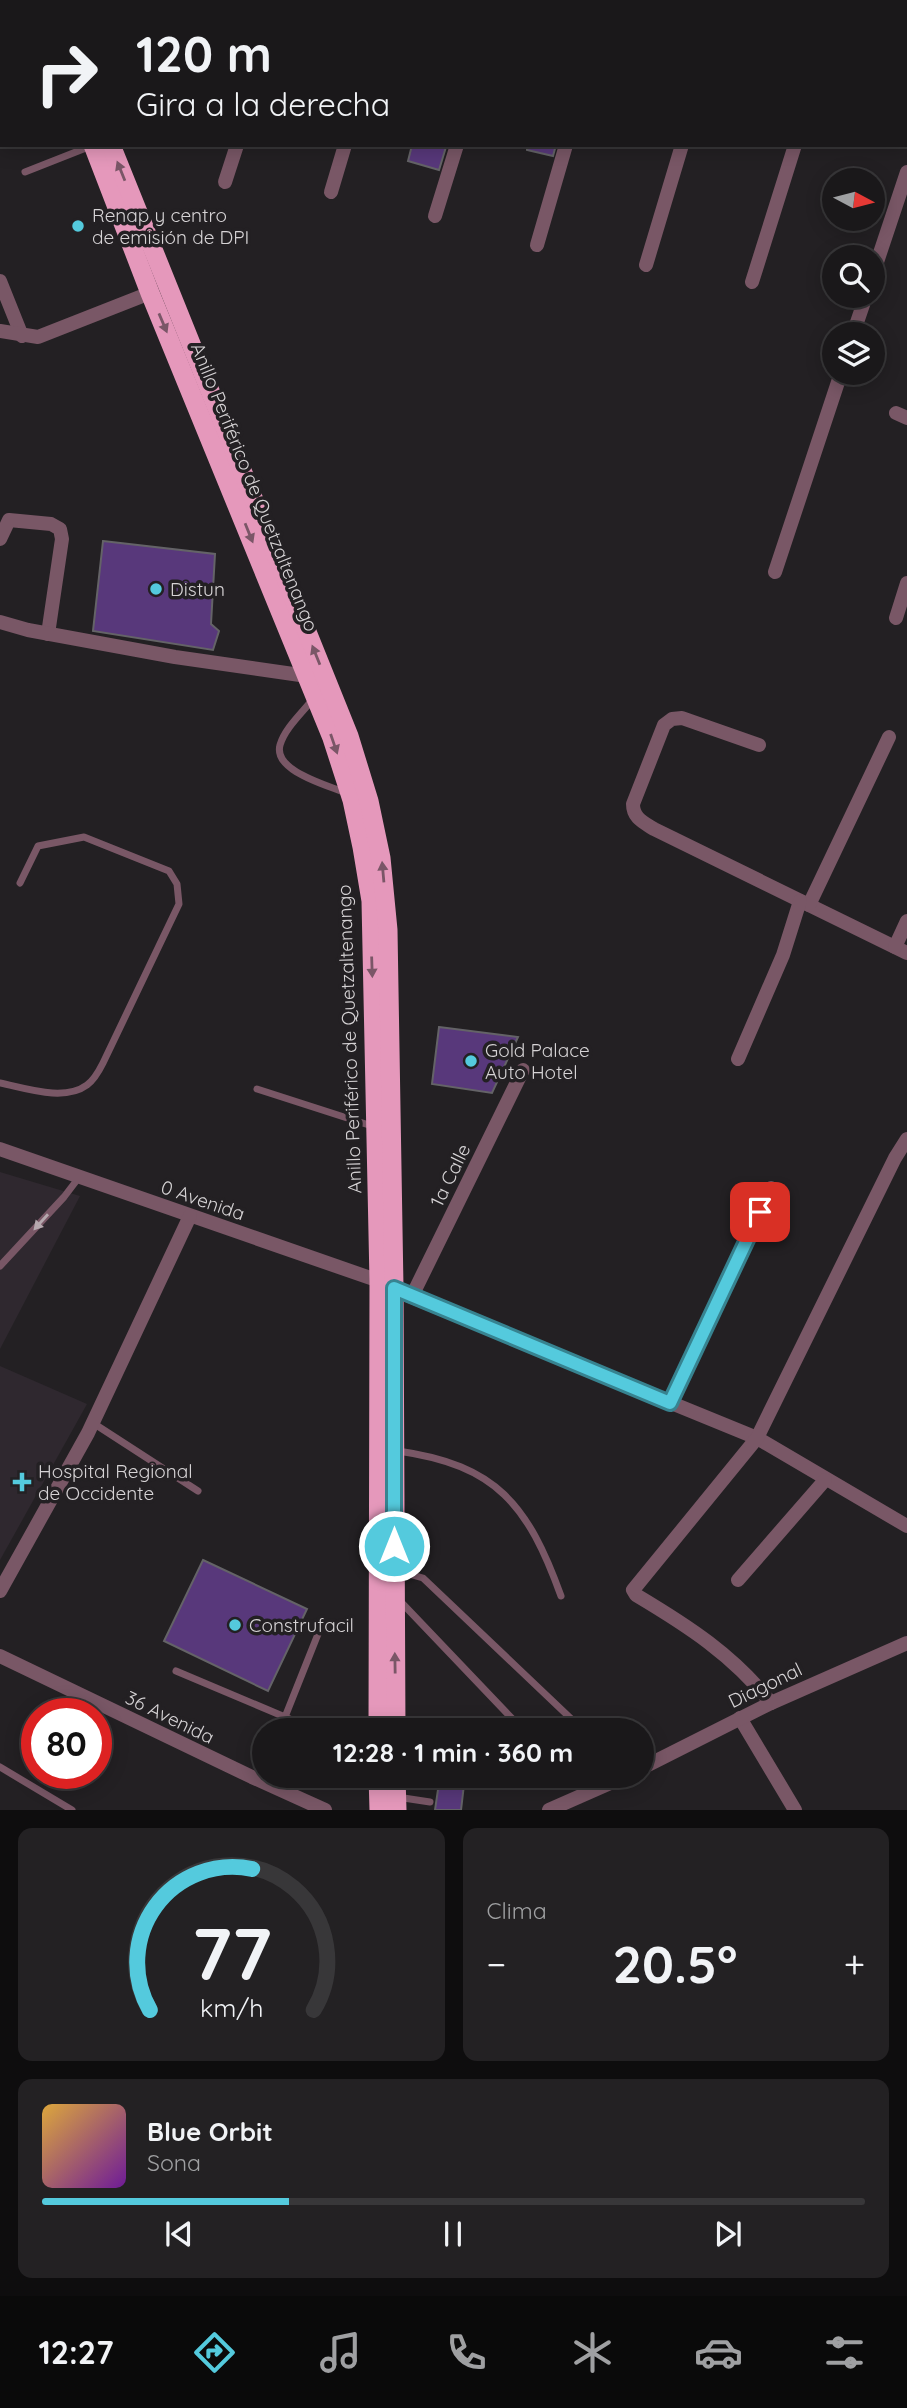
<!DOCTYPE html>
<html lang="es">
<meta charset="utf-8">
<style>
:root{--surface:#1a181a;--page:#232123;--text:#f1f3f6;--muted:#9fa0a2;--line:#383739;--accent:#54cadd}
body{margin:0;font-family:Quicksand,sans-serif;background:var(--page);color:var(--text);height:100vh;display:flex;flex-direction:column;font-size:26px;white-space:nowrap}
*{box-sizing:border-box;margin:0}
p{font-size:23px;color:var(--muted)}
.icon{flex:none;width:38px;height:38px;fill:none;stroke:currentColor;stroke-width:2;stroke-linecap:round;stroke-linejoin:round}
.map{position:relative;height:1810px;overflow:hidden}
.side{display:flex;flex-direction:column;gap:18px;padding:18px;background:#0e0d0e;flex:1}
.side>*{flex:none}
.hud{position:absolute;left:0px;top:0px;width:908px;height:147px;box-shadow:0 4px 18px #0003,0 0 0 2px var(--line);background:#1a181a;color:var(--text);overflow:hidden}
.needle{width:46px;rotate:97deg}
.tools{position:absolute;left:822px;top:168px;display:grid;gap:14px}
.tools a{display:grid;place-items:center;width:63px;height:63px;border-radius:50%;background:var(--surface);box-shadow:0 4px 18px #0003,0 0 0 2px var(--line);font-size:35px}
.speed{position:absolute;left:21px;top:1698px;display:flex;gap:14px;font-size:35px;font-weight:700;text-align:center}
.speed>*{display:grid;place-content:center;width:91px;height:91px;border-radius:50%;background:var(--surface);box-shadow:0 4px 18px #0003,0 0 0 2px var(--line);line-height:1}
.speed .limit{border:10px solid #d22;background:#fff;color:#111}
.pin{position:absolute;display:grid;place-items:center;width:60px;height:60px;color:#fff;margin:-30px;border-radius:14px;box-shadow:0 4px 10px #0006}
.me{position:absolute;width:77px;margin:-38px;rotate:0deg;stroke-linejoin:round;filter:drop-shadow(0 0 5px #0008)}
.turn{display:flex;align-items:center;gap:24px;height:147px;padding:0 21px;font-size:32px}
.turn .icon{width:91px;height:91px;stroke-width:2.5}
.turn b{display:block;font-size:49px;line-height:60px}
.big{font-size:52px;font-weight:700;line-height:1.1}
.side .card{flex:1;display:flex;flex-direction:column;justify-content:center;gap:10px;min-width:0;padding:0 24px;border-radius:14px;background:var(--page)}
.side .dial{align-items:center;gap:0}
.dial svg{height:182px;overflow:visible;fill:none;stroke:var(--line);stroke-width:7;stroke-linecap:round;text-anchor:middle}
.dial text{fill:var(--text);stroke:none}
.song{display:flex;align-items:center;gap:21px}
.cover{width:84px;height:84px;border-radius:10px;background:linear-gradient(135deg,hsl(40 70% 55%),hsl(280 70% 35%))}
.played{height:7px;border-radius:4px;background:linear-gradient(90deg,var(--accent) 30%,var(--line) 30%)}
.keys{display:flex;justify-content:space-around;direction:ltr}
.heat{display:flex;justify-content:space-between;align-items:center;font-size:38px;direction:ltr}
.side .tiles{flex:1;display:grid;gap:18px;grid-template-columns:1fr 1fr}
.card:last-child{grid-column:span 2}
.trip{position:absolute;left:252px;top:1718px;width:402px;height:70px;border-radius:35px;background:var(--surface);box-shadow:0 4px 18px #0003,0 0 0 2px var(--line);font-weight:700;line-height:70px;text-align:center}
.tab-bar{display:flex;height:112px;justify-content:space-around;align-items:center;background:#0a0a0a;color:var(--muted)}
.tab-bar .icon{width:49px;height:49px}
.tab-bar .selected{color:var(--accent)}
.tab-bar b{font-size:32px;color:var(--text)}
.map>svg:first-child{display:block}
.built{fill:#2f282f}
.building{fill:#58387b;stroke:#646367;stroke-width:2}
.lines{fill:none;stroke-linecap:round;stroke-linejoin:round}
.service{stroke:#795766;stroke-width:7}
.minor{stroke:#795766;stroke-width:14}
.tertiary{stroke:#795766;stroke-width:14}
.trunk{stroke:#e598bb;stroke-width:19}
.oneway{fill:#7a5667}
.oneway2{fill:#b5a8ae}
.route-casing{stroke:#378390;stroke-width:18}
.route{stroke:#54cadd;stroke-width:12}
.poi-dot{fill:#54cadd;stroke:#232023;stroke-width:2.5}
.labels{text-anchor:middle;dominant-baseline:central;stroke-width:7;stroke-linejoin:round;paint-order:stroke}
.poi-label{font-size:19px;fill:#d6d3d5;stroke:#232023;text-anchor:start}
.street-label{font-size:19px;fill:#d6d3d5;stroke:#232023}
</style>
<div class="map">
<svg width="907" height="1810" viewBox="0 0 907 1810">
<rect width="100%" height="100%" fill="#232023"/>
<g class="built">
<polygon points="0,1172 80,1196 0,1349"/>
<polygon points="0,1366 87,1404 0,1560"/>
</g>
<g class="building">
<polygon points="412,145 446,147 439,170 408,161"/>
<polygon points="527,145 556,145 553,156 527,150"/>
<polygon points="103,541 215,554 211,624 219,631 213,650 93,631"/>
<polygon points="439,1027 518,1037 492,1093 432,1084"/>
<polygon points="203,1560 307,1609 268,1691 164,1641"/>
<polygon points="440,1776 465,1776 461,1810 435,1810"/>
</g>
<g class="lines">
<g class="service">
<polyline points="25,172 91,146"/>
<path d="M 313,699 C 302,713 285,728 280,745 C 273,771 327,785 346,793"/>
<path d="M 0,1083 C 25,1088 64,1102 87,1085 C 94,1080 99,1071 103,1063 L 179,904 L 177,884 L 169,871 L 84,837 L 38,846 L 20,883"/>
<polyline points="257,1089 372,1126"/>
<polyline points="0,1266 64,1197 80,1176"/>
<polyline points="93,1423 198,1491"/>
<path d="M 398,1451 C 497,1465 528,1505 561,1596"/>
<polyline points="398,1571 423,1578 584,1731"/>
<polyline points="400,1601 524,1731"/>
<polyline points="176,1671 285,1717"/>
<polyline points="317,1731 285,1717 320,1629"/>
<polyline points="0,1767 72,1810"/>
<polyline points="397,1797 430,1802"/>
</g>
<g class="minor">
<polyline points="145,0 146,2"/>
<polyline points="651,0 656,2"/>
<polyline points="171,2 172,0"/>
<polyline points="282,2 282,0"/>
<polyline points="389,2 389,0"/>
<polyline points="502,2 503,0"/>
<polyline points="609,2 609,0"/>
<polyline points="225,182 237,145"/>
<polyline points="331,192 345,145"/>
<polyline points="435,216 457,145"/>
<polyline points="537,245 566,145"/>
<polyline points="646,265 682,145"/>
<polyline points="873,274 907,172"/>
<polyline points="0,281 22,336"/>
<polyline points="752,282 795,145"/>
<polyline points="0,331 38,337 150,293"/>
<polyline points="853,334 866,296"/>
<polyline points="896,413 907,418"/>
<polyline points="0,539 9,520 51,524 60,529 62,539 48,634"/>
<polyline points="775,572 841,373"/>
<polyline points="896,618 907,583"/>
<polyline points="0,622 28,630 175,657 307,676"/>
<path d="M 759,745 L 682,718 L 672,719 L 664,725 L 633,804 C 633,818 643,822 654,829 L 907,953"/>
<polyline points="809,905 889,737"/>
<polyline points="895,947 907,921"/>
<polyline points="738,1059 783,955 800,901"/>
<polyline points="0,1149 379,1281 402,1293 757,1438 907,1526"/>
<polyline points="412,1296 523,1070"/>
<polyline points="670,1403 771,1188"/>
<polyline points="738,1580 825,1480"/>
<polyline points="0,1591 88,1433 190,1216"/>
<polyline points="0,1656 252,1777 325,1810"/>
<path d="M 771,1703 C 733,1655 688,1626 636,1595 L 633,1590 L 757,1438 L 895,1158 L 907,1139"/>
<polyline points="740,1718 795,1810"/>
</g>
<g class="tertiary">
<polyline points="642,1768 771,1703 907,1643"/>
<polyline points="549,1810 626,1776"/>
</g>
<g class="trunk">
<polyline points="33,0 34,2"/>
<polyline points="55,0 56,2"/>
<polyline points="93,145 150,293 332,738 352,800 362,847 371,901 379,1281 378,1731"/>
<polyline points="111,145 349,736 369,801 381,858 388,930 394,1288 396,1731"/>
<polyline points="378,1776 379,1810"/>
<polyline points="396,1776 397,1810"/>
</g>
</g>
<defs><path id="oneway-solid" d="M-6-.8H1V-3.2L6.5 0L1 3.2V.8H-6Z" transform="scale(1.75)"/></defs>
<g class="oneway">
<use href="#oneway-solid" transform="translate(121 171) rotate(-112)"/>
<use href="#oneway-solid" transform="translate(163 323) rotate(67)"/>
<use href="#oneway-solid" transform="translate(249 533) rotate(68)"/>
<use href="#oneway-solid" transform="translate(316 655) rotate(-112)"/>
<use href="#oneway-solid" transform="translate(334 744) rotate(71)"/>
<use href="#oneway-solid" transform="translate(383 872) rotate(-95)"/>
<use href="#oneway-solid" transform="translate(372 967) rotate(88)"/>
<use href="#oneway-solid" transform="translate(395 1663) rotate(-91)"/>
</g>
<use class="oneway2" href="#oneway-solid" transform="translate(41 1222) rotate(132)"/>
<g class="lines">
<g class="route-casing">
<polyline id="route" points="394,1546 394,1288 670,1403 760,1212"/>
</g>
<use href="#route" class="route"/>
</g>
<g class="poi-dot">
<circle cx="78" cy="226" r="7"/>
<circle cx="156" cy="589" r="7"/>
<circle cx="471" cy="1061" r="7"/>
<path d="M18.5 1471.5h7v7h7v7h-7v7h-7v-7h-7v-7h7z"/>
<circle cx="235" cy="1625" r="7"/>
</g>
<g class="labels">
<g class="poi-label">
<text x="92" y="215">Renap y centro<tspan x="92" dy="22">de emisión de DPI</tspan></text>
<text x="170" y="589">Distun</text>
<text x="485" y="1050">Gold Palace<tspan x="485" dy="22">Auto Hotel</tspan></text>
<text x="38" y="1471">Hospital Regional<tspan x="38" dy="22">de Occidente</tspan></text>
<text x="249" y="1625">Construfacil</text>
</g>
<g class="street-label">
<text transform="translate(255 487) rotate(68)">Anillo Periférico de Quetzaltenango</text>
<text transform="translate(349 1039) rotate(-92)">Anillo Periférico de Quetzaltenango</text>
<text transform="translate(450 1175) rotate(-64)">1a Calle</text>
<text transform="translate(203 1200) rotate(19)">0 Avenida</text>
<text transform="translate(765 1685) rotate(-26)">Diagonal</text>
<text transform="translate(170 1717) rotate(26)">36 Avenida</text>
</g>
</g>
</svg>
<div class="tools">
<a><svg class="needle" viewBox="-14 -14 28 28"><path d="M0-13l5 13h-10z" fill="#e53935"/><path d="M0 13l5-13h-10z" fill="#9fa0a2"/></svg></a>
<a><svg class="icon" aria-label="search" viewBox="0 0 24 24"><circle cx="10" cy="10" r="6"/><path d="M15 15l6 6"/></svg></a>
<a><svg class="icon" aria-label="layers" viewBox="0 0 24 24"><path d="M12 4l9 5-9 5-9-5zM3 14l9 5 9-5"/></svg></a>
</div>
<div class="speed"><div class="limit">80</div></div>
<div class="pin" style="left:760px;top:1212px;background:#d93025"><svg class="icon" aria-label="arrive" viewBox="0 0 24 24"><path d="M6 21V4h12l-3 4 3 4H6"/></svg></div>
<svg class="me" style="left:394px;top:1546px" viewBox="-20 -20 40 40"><circle r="17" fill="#54cadd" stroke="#fff" stroke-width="3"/><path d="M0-11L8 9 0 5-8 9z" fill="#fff"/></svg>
<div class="trip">12:28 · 1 min · 360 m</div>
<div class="hud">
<div class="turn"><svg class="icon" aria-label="right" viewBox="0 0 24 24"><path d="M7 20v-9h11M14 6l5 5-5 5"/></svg><div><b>120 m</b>Gira a la derecha</div></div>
</div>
</div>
<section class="side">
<div class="tiles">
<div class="card dial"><svg viewBox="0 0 100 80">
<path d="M14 69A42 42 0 1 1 86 69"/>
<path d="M14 69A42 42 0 0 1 59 7" stroke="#54cadd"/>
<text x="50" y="56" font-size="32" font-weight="700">77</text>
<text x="50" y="72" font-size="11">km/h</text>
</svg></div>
<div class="card"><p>Clima</p>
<div class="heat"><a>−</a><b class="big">20.5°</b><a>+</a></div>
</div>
<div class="card">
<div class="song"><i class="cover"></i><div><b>Blue Orbit</b><p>Sona</p></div></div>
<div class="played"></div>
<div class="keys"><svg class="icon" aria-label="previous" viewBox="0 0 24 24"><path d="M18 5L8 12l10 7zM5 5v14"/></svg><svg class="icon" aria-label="pause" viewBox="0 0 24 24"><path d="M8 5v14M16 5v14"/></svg><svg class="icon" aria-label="next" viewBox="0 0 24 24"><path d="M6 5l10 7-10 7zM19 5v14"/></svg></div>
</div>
</div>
</section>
<nav class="tab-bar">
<b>12:27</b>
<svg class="icon selected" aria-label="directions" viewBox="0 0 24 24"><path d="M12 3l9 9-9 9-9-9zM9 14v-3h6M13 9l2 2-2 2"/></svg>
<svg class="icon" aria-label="music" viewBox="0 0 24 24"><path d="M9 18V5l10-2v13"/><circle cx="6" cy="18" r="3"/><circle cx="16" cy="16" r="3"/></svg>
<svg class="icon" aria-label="phone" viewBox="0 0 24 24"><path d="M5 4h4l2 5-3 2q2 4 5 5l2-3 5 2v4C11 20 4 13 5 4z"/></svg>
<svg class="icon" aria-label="climate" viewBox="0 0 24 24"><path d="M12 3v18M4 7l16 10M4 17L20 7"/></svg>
<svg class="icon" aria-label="car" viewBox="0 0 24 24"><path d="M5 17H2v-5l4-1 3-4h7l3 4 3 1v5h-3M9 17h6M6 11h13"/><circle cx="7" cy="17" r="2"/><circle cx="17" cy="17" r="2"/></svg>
<svg class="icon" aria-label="filters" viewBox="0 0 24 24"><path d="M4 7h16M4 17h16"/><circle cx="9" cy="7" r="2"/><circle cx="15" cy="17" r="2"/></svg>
</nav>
